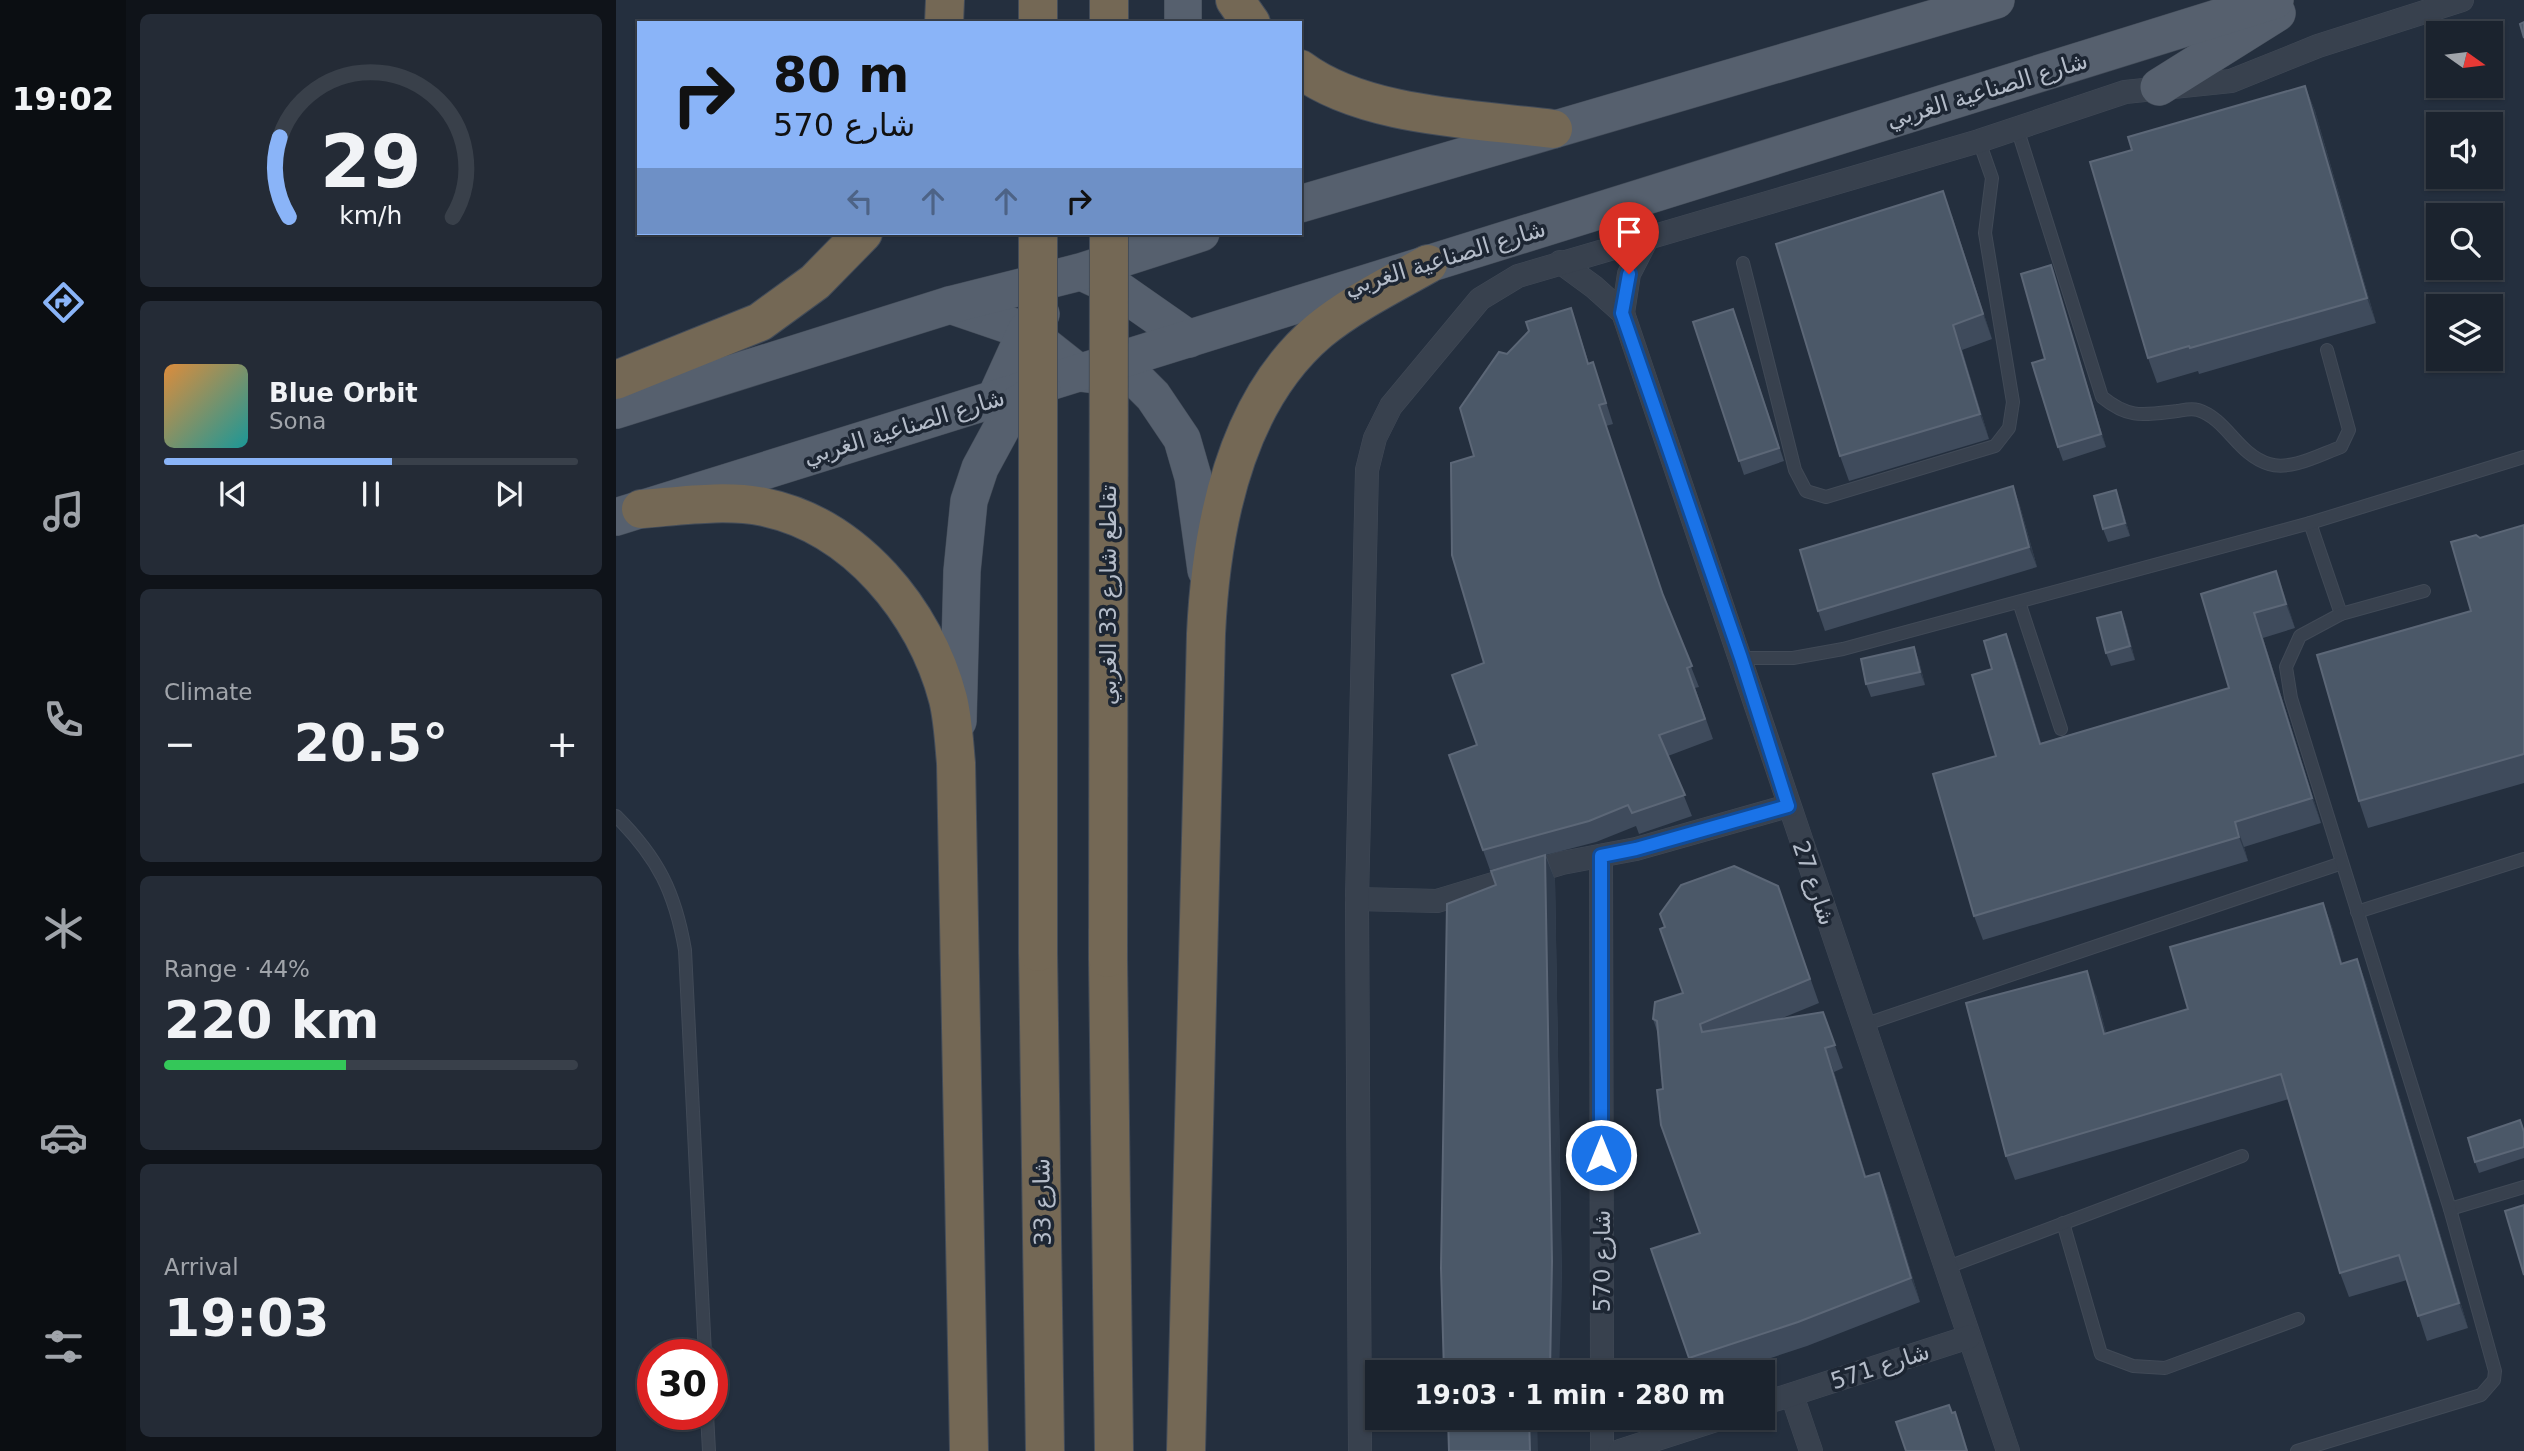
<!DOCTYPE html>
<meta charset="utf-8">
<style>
:root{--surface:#1b232e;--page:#242b36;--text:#f1f3f6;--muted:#a0a4aa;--line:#39404a;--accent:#8ab4f8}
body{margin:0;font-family:"DejaVu Sans",Cairo,sans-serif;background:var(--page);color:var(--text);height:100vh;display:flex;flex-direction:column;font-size:26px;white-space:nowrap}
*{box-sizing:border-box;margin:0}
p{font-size:23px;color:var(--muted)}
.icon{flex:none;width:38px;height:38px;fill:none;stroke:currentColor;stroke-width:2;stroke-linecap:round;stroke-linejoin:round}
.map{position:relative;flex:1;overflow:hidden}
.side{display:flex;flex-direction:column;gap:14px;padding:14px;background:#0f1319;width:490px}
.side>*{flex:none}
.hud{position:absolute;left:21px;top:21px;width:665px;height:214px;border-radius:0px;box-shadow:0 2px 5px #0004,0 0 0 2px var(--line);background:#8ab4f8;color:#111;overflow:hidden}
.needle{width:46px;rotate:104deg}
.controls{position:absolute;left:1810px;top:21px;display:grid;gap:14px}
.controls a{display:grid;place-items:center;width:77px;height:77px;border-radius:0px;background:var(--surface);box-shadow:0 2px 5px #0004,0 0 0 2px var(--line);font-size:35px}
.speed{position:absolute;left:21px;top:1339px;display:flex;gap:14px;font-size:35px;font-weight:700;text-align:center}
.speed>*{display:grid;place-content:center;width:91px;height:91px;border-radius:50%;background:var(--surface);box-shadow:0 2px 5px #0004,0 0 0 2px var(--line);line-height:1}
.speed .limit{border:10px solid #d22;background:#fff;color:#111}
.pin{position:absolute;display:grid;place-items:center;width:60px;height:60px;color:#fff;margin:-72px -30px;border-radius:50% 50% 50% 0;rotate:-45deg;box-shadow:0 0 7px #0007}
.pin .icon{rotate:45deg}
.me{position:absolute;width:77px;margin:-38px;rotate:0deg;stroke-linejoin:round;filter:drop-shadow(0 0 5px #0008)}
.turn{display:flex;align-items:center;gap:24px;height:147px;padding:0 21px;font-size:32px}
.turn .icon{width:91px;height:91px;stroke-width:2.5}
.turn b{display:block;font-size:49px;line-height:60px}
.lanes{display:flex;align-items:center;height:66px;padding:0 21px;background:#0003;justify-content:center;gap:35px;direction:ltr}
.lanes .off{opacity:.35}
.big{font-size:52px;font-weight:800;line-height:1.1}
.side .widget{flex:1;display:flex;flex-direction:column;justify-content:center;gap:10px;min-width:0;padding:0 24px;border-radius:10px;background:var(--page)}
.side .dial{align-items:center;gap:0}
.dial svg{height:182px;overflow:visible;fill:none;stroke:var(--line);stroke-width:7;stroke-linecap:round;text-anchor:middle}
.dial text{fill:var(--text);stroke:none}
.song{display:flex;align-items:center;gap:21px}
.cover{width:84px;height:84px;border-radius:10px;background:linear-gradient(135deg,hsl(30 70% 55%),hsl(180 70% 35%))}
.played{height:7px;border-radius:4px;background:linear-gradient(90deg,var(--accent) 55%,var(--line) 55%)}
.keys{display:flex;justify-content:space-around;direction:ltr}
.heat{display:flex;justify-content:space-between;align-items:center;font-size:38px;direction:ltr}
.charge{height:10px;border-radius:5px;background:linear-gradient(90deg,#34c759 44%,var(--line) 0)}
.trip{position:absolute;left:749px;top:1360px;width:410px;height:70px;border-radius:0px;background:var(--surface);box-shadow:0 2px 5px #0004,0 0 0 2px var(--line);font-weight:800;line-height:70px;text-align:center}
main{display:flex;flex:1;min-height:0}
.menu{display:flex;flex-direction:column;width:126px;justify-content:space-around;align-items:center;background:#0b0e12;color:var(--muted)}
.menu .icon{width:49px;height:49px}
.menu .selected{color:var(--accent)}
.menu b{font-size:32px;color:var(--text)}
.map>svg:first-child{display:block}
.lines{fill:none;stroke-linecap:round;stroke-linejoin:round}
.lane-casing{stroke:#414a57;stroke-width:14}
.street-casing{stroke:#414a57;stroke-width:24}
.primary-casing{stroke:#414a57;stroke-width:38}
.highway-casing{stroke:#434c59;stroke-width:40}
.lane{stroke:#38414e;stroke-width:12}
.street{stroke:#38414e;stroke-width:23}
.primary{stroke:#56606e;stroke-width:37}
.highway{stroke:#746855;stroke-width:38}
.highway-bridge-casing{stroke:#434c59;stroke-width:40;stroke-linecap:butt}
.highway-bridge{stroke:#746855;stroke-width:38}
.wall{fill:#3f4b5c}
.shaded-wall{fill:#2f3b4b}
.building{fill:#4b5868;stroke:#5c6777;stroke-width:2}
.route-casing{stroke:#114b97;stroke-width:18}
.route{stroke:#1a73e8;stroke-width:12}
.labels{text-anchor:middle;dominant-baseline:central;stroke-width:7;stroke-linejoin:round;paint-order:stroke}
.street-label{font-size:23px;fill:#b4bcc9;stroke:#1d2633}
</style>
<main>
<nav class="menu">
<b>19:02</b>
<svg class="icon selected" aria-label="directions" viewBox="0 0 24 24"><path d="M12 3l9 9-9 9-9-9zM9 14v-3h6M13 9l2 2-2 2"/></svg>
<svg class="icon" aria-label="music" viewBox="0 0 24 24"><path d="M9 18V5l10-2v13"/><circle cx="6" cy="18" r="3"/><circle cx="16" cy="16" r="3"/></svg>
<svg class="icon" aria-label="phone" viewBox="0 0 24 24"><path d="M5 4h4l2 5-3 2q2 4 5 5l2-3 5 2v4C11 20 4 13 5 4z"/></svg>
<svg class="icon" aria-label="climate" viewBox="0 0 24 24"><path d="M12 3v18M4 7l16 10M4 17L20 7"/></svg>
<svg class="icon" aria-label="car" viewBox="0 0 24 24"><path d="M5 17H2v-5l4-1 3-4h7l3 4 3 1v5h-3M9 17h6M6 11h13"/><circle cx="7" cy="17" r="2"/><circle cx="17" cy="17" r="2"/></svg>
<svg class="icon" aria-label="filters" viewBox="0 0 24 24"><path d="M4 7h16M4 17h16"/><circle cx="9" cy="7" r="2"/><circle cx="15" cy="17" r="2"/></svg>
</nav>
<section class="side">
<div class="widget dial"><svg viewBox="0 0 100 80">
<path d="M14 69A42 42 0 1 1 86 69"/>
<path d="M14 69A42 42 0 0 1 10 34" stroke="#8ab4f8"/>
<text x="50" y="56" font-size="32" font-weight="700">29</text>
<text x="50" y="72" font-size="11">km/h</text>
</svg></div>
<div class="widget">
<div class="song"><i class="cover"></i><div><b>Blue Orbit</b><p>Sona</p></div></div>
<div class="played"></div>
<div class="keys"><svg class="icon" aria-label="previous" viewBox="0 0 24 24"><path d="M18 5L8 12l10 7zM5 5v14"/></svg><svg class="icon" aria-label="pause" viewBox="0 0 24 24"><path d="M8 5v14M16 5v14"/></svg><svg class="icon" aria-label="next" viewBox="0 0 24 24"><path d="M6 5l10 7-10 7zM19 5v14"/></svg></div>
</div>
<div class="widget"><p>Climate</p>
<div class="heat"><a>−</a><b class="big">20.5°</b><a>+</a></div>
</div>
<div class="widget"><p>Range · 44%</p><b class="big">220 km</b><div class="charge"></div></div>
<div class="widget"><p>Arrival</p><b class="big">19:03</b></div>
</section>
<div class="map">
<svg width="1908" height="1451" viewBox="0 0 1908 1451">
<rect width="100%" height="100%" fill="#242f3e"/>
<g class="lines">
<g class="lane-casing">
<g id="lane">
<path d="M 1401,128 L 1486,397 C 1513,419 1527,415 1561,411 C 1568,410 1575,408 1582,410 C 1611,419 1622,455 1653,464 C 1675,471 1705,454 1725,447 L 1733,430 L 1711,350"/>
<polyline points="1127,263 1179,470 1190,491 1210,497 1379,446 1393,428 1397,402 1369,233 1376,178 1363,141"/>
<polyline points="1694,523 1725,614"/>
<polyline points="1403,602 1445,729"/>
<polyline points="1125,658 1177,658 1227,649 1694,523 1908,457"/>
<path d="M 0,816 C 42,858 59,892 69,950 L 89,1354"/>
<polyline points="1741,912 1908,859"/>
<polyline points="1247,1025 1726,863"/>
<polyline points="1834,1209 1908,1187"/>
<polyline points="1447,1223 1485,1354 1517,1366 1549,1368 1682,1319"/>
<polyline points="1329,1268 1626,1156"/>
<polyline points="91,1414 93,1451"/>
<polyline points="1681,1451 1865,1395 1878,1380 1879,1371 1834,1209 1675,698 1670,667 1684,636 1725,614 1808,591"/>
</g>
</g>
<g class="street-casing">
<g id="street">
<polyline points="944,262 978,287 1007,313 1392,1451"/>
<polyline points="1007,313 1013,274 1031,239"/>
<polyline points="985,856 986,1372"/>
<polyline points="741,899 821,901 946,863 1020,849 1172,806"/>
<polyline points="1176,1395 1195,1451"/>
<polyline points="1146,1404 1353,1337"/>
<polyline points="986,1418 986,1451"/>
<polyline points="744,1451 741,899 751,470 759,438 775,406 864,299 902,276 1363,141 1509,92 1615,81 1702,46 1846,0"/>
<polyline points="1004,1451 1106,1418"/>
</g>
</g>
<g class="primary-casing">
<g id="primary">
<polyline points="567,23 567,0"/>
<polyline points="1543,87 1661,13"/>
<polyline points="684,204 1380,0"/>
<polyline points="470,274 500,288 573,339"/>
<polyline points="334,305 410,331 463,373 521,380 537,396 566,439 577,477 590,570"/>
<polyline points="379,399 410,331 425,314"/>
<polyline points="0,410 334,305 464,272 585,233"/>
<polyline points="0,517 1659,0"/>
<polyline points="342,721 346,571 353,501 364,468 397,407 426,389"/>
</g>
</g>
<g class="highway-casing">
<g id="highway">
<polyline points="422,0 422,23"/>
<polyline points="619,0 635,23"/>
<polyline points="328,23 329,0"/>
<polyline points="493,23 493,0"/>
<path d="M 684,69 C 748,117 860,119 937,129"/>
<polyline points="0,380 144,322 199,282 247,233"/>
<path d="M 25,509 C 64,506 109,499 148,507 C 239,526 309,611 332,699 C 337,719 338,742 340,763 L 353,1451"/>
<polyline points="422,952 429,1451"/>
<polyline points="492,958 498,1451"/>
<path d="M 570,1451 L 590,634 C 595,528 618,403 703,331 C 736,304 775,285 812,264"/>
</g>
</g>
<use href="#lane" class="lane"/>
<use href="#street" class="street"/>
<use href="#primary" class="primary"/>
<use href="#highway" class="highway"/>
<g class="highway-bridge-casing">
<g id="highway-bridge">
<polyline points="422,233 422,952"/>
<polyline points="492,958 493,233"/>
</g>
</g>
<use href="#highway-bridge" class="highway-bridge"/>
</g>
<g class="wall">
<polygon points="1689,86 1699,111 1760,323 1583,374 1582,371 1541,383 1532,358 1516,150"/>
<polygon points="1336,216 1376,339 1346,350 1373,439 1233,481 1224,456"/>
<polygon points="1439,279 1490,447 1447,461 1442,447 1429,359"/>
<polygon points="955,308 973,364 984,383 997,424 990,426 1050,603 1083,687 1079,688 1097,739 1052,756 1076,816 1023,834 1020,826 980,842 930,855 939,880 946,1287 880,885 913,860 874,870 833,755 861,745 868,663 858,456"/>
<polygon points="1077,322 1122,322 1168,461 1128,475"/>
<polygon points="1397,486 1404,506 1421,567 1209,631 1202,611"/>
<polygon points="1505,504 1514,536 1492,542 1487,529"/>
<polygon points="1908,525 1908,783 1752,828 1743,801 1855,611 1864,538"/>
<polygon points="1660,571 1679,628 1647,638 1705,823 1628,847 1632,861 1367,940 1358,916 1380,756 1376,669 1399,658 1425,743 1613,688 1585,594"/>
<polygon points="1505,612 1510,625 1519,660 1495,666 1490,653"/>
<polygon points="1298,647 1303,661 1309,685 1255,697 1250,684"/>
<polygon points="1162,886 1203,1003 1164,1019 1207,1012 1227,1068 1218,1072 1250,1176 1263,1173 1272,1196 1304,1302 1191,1346 1112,1372 1078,1372 1035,1249 1084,1233 1047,1089 1042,1034 1037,1019 1067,993"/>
<polygon points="1707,903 1716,927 1726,963 1741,959 1750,983 1852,1328 1811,1341 1791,1280 1733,1297 1724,1273 1673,1099 1399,1180 1390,1156 1480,995 1490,1033 1572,1009"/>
<polygon points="1908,1132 1908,1158 1863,1173 1859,1162"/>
</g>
<g class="shaded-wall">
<polygon points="1689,86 1699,111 1760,323 1751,298"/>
<polygon points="1327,191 1336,216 1376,339 1367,314"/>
<polygon points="1435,265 1439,279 1490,447 1485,434"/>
<polygon points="955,308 962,329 979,385 972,364"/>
<polygon points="1337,325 1346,350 1373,439 1364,414"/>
<polygon points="1397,486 1404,506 1421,567 1413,547"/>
<polygon points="1500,490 1505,504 1514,536 1509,523"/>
<polygon points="1660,571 1669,596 1679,628 1670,604"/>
<polygon points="1505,612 1510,625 1519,660 1514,646"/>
<polygon points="1638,613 1647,638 1705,823 1696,798"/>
<polygon points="1390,634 1399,658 1433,768 1424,744"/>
<polygon points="1298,647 1303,661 1309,685 1304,672"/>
<polygon points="1619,822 1628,847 1632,861 1623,837"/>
<polygon points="929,855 939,880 946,1287 943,1372 934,1372"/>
<polygon points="1707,903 1716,927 1733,988 1725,964"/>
<polygon points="1741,959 1750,983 1852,1328 1843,1303"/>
<polygon points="1471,971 1480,995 1497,1058 1488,1034"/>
<polygon points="1209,1048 1218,1072 1257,1201 1249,1177"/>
<polygon points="1263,1173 1272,1196 1304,1302 1295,1278"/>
<polygon points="1339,1412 1346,1431 1352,1451 1351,1451"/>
<polygon points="913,1418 921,1418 922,1451 914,1451"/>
</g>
<g class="building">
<polygon points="1908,22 1908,38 1904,24"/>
<polygon points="1689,86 1751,298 1574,348 1573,346 1532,358 1474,162 1516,150 1512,137"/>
<polygon points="1327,191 1367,314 1337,325 1364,414 1224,456 1160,244"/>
<polygon points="1435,265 1485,434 1442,447 1416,363 1429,359 1405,274"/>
<polygon points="955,308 972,364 977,362 990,403 983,405 1047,595 1076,666 1071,668 1089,719 1043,735 1069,795 1016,813 1012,805 973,821 867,850 833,755 861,745 836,675 868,663 836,555 835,463 858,456 844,408 883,352 891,354 913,331 910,322"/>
<polygon points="1117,309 1163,448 1123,461 1077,322"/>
<polygon points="1397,486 1413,547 1202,611 1184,550"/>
<polygon points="1500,490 1509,523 1487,529 1478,496"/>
<polygon points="1908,525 1908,754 1743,801 1701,655 1855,611 1835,542 1860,535 1864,538"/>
<polygon points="1660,571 1670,604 1638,613 1696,798 1619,822 1623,837 1358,916 1317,774 1380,756 1356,675 1376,669 1368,641 1390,634 1424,744 1613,688 1585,594"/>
<polygon points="1505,612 1514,646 1490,653 1481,618"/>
<polygon points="1298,647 1304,672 1250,684 1245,659"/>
<polygon points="929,855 936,1261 934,1372 828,1372 825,1268 831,904 880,885 875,871"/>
<polygon points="1118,866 1162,886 1194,979 1084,1024 1086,1032 1207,1012 1219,1045 1209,1048 1249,1177 1263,1173 1295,1278 1182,1322 1073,1358 1035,1249 1084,1233 1045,1125 1041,1090 1047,1089 1041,1021 1037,1019 1039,1002 1067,993 1044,929 1049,927 1044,914 1065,885"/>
<polygon points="1707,903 1725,964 1741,959 1843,1303 1802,1316 1783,1255 1724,1273 1665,1074 1390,1156 1350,1003 1471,971 1488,1034 1572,1009 1554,947"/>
<polygon points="1904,1120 1908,1132 1908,1147 1859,1162 1852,1138"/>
<polygon points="1908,1205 1908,1275 1889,1211"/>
<polygon points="1333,1405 1336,1413 1339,1412 1351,1451 1290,1451 1280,1422"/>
<polygon points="832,1418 913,1418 914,1451 833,1451"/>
</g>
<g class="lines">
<g class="route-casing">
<polyline id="route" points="985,1155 985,856 1020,849 1172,806 1125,658 1006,313 1013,274"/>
</g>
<use href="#route" class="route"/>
</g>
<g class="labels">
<g class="street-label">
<text transform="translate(1371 90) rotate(-17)">شارع الصناعية الغربي</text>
<text transform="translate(829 258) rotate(-17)">شارع الصناعية الغربي</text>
<text transform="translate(288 427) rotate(-17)">شارع الصناعية الغربي</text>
<text transform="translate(492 595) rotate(-90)">تقاطع شارع 33 الغربي</text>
<text transform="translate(1198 883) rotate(71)">شارع 27</text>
<text transform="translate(426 1202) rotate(-91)">شارع 33</text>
<text transform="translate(986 1261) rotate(-90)">شارع 570</text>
<text transform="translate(1264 1366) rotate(-18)">شارع 571</text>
</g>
</g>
</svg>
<div class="controls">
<a><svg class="needle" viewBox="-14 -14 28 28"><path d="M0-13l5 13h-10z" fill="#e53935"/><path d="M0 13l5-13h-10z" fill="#a0a4aa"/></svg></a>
<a><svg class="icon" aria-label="sound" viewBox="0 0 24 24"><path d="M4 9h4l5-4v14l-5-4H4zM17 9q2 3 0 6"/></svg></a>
<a><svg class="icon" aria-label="search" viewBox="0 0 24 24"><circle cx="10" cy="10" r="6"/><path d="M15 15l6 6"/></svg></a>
<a><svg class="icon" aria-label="layers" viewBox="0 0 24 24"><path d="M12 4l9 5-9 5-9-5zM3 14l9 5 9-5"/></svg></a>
</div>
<div class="speed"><div class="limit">30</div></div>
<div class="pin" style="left:1013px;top:274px;background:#d93025"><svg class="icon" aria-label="arrive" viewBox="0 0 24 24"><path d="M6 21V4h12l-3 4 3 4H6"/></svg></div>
<svg class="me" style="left:985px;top:1155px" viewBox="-20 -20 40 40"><circle r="17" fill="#1a73e8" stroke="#fff" stroke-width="3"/><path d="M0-11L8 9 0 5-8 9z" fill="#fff"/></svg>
<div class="trip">19:03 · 1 min · 280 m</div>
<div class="hud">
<div class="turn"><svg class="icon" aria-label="right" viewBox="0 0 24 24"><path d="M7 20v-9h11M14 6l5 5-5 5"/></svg><div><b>80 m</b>شارع 570</div></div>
<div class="lanes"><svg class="icon off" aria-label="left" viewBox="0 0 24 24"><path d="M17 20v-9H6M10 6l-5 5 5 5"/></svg><svg class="icon off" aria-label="ahead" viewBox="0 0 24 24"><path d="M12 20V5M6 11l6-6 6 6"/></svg><svg class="icon off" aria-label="ahead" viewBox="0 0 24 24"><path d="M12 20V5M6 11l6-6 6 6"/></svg><svg class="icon" aria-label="right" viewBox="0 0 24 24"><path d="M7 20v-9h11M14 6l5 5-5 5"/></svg></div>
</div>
</div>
</main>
